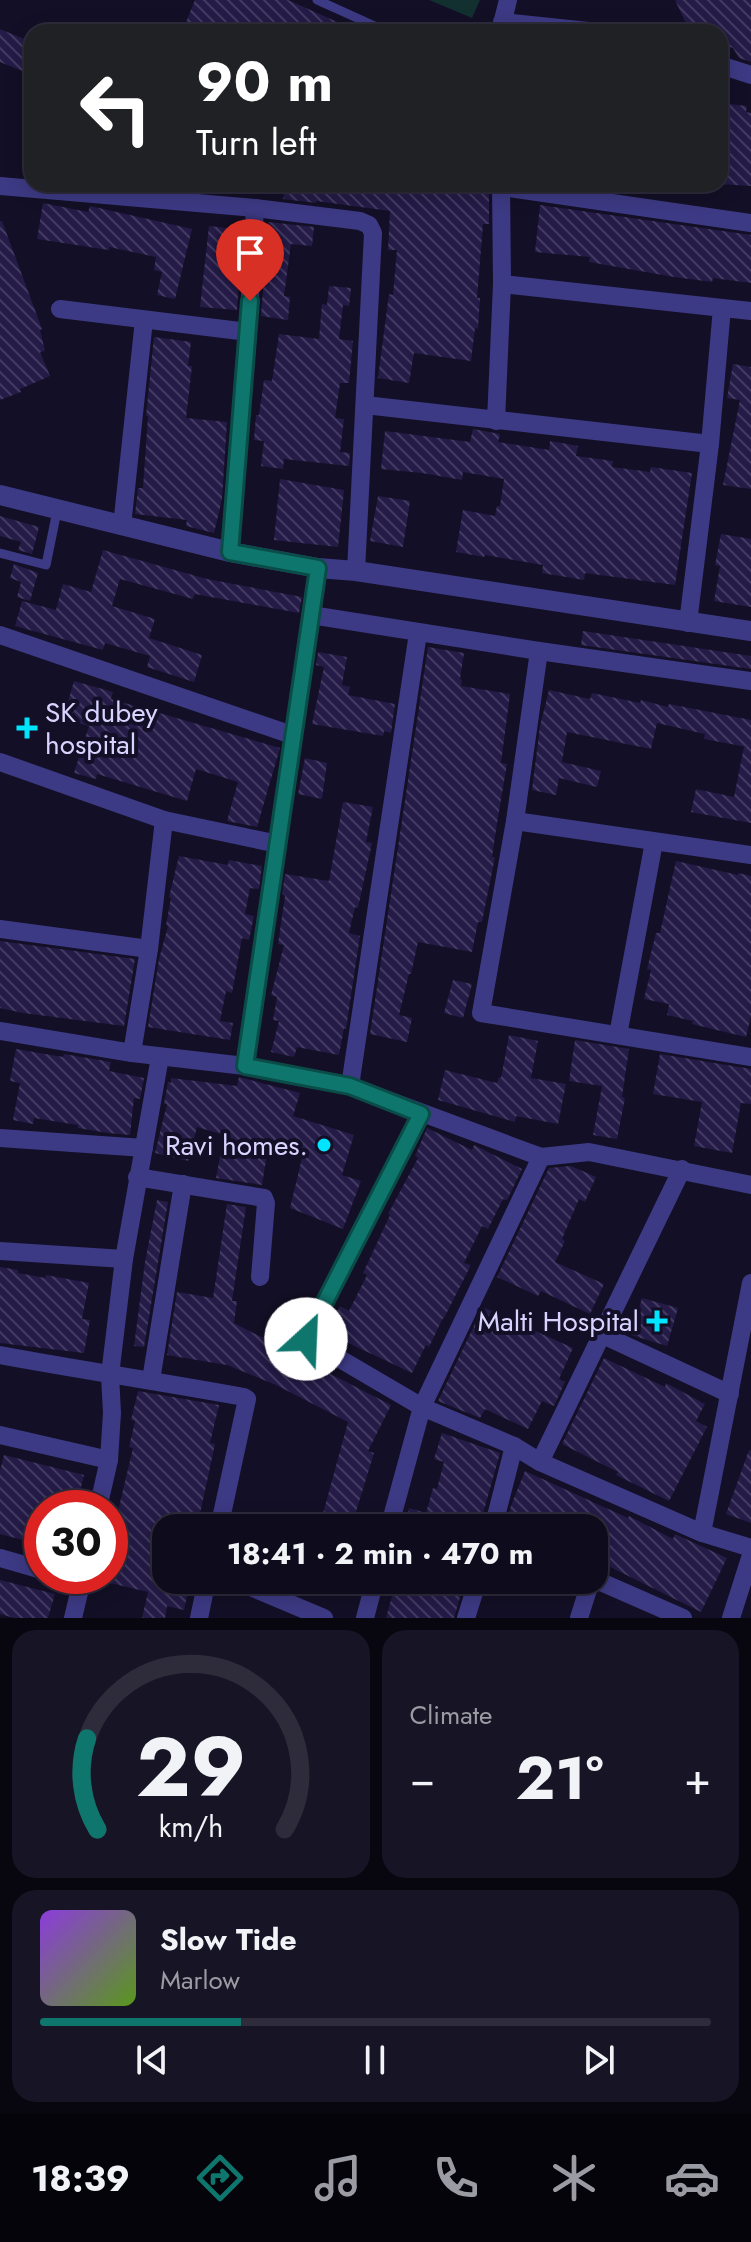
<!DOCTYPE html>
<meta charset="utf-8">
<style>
:root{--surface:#0e0b1c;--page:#171425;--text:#f1f3f6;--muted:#9b9ba3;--line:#2e2b3b;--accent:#0f766e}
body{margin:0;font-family:Jost,sans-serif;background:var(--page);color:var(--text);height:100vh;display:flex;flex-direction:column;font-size:30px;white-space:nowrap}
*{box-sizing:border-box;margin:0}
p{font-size:26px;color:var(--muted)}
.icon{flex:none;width:44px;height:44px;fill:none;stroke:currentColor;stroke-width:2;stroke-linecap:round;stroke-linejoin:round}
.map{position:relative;height:1618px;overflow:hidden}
.details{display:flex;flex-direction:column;gap:12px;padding:12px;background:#08060f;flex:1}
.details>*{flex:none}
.hud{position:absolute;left:24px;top:24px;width:704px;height:168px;border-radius:24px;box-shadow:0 4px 20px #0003,0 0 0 2px var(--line);background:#202124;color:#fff;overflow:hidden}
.speed{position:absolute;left:24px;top:1490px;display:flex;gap:16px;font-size:40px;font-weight:700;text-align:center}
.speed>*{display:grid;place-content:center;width:104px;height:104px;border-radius:50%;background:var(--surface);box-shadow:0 4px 20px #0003,0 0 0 2px var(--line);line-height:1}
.speed .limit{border:12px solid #d22;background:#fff;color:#111}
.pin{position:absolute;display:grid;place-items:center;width:68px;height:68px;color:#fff;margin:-82px -34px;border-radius:50% 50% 50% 0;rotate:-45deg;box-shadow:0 0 8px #0007}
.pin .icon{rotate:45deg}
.me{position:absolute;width:88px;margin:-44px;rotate:25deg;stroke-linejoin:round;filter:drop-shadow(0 0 6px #0008)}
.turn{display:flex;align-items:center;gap:28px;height:168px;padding:0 40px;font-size:36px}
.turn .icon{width:104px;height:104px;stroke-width:2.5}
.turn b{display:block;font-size:56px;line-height:68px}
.big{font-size:60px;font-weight:700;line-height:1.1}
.details .tile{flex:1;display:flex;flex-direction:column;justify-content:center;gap:12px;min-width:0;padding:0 28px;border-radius:24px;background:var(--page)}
.details .dial{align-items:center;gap:0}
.dial svg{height:208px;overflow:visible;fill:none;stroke:var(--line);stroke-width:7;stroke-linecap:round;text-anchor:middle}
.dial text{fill:var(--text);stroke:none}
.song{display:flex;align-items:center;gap:24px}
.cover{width:96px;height:96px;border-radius:12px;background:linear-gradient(135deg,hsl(270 70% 55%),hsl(90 70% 35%))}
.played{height:8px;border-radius:4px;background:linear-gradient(90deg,var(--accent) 30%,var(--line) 30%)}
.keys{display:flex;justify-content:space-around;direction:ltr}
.heat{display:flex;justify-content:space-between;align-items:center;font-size:44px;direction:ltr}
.details .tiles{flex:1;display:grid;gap:12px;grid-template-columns:1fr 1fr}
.tile:last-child{grid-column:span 2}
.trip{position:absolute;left:152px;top:1514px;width:456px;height:80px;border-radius:24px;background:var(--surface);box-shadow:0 4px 20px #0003,0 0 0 2px var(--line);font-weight:700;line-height:80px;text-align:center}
.menu{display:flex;height:128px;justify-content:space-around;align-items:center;background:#06040b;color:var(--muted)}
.menu .icon{width:56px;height:56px}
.menu .active{color:var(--accent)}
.menu b{font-size:36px;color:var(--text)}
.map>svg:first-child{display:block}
.pitch{fill:#12302f}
.building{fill:url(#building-back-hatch)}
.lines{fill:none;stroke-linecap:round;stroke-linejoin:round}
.service{stroke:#3d3a85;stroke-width:9}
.minor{stroke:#3d3a85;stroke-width:18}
.tertiary{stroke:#3d3a85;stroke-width:20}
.route-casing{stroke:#0a4d48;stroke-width:20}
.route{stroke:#0f766e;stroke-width:14}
.poi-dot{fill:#00e5ff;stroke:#130f26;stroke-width:3}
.labels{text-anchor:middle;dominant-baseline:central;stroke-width:8;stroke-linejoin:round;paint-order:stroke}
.poi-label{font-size:28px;fill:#d9d4ff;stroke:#130f26;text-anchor:end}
</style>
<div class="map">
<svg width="751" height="1618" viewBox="0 0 751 1618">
<defs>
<pattern id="building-back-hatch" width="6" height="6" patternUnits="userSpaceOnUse" patternTransform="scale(2)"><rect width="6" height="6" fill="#241b47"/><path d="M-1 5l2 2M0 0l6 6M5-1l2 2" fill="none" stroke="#433b63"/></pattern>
</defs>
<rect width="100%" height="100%" fill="#130f26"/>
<polygon class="pitch" points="429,0 480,0 472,18"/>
<g class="building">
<polygon points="195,0 288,0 360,32 285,32 275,27 273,32 182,32"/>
<polygon points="675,0 751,0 751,62 739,58 733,48 720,44 720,32 690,32"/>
<polygon points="0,29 29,41 24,52 32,56 32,75 0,62"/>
<polygon points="720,103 747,106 746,112 751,113 751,186 720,184"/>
<polygon points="286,184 435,186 435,184 489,184 489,224 483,224 477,298 480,298 478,329 475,328 471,361 414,353 409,383 378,378 389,294 393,295 397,250 388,250 390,211 316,201 316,203 283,199"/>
<polygon points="43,203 88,212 90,206 192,229 175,299 157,295 162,272 154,270 156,257 109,247 109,250 37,239"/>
<polygon points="540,205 751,235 751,283 713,278 712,282 674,277 589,262 590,257 535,252"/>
<polygon points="0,221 2,221 42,329 40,330 45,351 40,352 50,376 20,389 21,392 0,400"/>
<polygon points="268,222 314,227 312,246 291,244 284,296 290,297 288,320 261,316"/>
<polygon points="209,226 236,229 230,278 239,279 237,310 200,307"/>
<polygon points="329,286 351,288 349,306 343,305 339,339 353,341 349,383 340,383 335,418 344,419 340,452 350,453 349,466 284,459 283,469 261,466 264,441 254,440 256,415 259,415 264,380 272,381 279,334 319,339 322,304 327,305"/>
<polygon points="154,337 191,342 188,366 192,366 186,418 227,422 222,499 214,533 186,526 187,520 135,514 138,488 143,488 148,416 146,416"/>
<polygon points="733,364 751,367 751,489 723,485 740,400 727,398"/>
<polygon points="473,429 500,434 498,442 549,450 550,441 578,446 576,456 613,461 612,467 650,472 651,467 692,473 675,585 585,573 584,580 542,573 543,565 485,555 484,557 456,552 463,510 495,516 497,506 500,506 504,479 463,472 462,480 422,473 381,469 385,431 470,442"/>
<polygon points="280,479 344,490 338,547 274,540"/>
<polygon points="378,496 410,501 403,547 370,541"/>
<polygon points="0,516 39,527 32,554 18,550 21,542 0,536"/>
<polygon points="721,534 751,539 751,607 714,601 720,566 715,565"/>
<polygon points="103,550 207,579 302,597 299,613 195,594 193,599 120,579 112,606 155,619 149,638 202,655 194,682 147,667 150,656 105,643 103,650 15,626 22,601 56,610 63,584 91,592"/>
<polygon points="14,564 38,573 30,601 17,597 21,582 10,578"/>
<polygon points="583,631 751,656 751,669 581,645"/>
<polygon points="428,647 464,653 460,679 462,680 461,686 510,694 501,763 507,764 497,823 492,857 495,857 482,922 478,922 472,952 418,942 411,974 409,974 399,1015 412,1018 407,1042 370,1034"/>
<polygon points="318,652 347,657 342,685 350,687 348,695 395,704 391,733 384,731 383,736 312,724 324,667 316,665"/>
<polygon points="74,681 113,692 111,699 280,748 257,827 227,821 238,782 196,769 187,801 97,774 96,779 74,773 89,726 63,719"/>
<polygon points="549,690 590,699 592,693 640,703 641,700 668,707 669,704 751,720 751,823 691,812 696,789 734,797 744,747 747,747 704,739 705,734 657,723 651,749 567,732 562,762 601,771 597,787 559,778 556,795 532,790 540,726"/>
<polygon points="305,758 327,763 322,799 298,794"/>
<polygon points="343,802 373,807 366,842 372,843 358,908 355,907 349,933 360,936 346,1029 344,1028 339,1055 297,1047 294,1057 271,1052 279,1021 273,1020 277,997 271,995 284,945 278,944 285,896 282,893 285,874 329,881"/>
<polygon points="179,856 228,865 229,860 262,866 259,889 250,888 245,914 254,916 249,940 242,938 232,993 226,991 220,1021 233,1023 230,1040 148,1027 159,959 168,926 166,925 171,898 169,897"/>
<polygon points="676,861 738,875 738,873 751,876 751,1016 746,1037 692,1024 693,1021 667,1015 669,1004 644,999 651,970 647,969 656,933 660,933"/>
<polygon points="0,941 135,959 124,1026 23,1013 0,1008"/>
<polygon points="453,980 472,984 463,1018 444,1013"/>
<polygon points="509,1035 538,1041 531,1078 566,1084 558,1124 516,1116 515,1122 438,1100 445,1070 497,1083 499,1077 501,1078"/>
<polygon points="575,1040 629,1049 622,1097 625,1098 617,1139 593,1135 602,1086 569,1081"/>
<polygon points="16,1049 63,1057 64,1054 111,1062 109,1071 144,1078 140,1099 134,1098 130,1135 108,1133 78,1128 78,1125 34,1118 33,1124 13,1120 20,1083 10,1081"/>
<polygon points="660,1054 751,1069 751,1104 741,1103 732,1153 694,1146 702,1102 653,1094"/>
<polygon points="239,1077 300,1093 293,1116 354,1135 342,1175 361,1181 343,1229 290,1208 302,1158 268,1148 262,1185 216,1178 224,1135 197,1127 188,1161 155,1153 167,1104 164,1104 168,1082 171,1083 171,1078 237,1086"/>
<polygon points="427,1128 472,1150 474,1145 522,1169 507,1200 503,1199 488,1229 482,1226 464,1263 471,1265 444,1318 443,1318 429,1347 426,1345 412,1373 327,1333 340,1306 349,1311 367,1275 363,1273 390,1215 388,1214 418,1158 415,1156"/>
<polygon points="571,1166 596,1177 585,1202 579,1199 562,1239 565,1241 555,1262 604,1284 590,1314 541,1291 538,1296 497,1277 549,1168"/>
<polygon points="157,1200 168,1202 144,1347 134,1346 145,1262"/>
<polygon points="227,1204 246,1207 232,1301 237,1301 234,1323 292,1353 290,1356 318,1370 319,1368 391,1405 368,1451 374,1453 351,1528 319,1528 348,1422 276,1385 227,1365 167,1355 177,1292 213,1298"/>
<polygon points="0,1267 18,1270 18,1273 45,1278 46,1275 89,1283 82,1319 90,1320 84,1353 0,1343"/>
<polygon points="642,1298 678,1308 667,1346 631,1335"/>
<polygon points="483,1307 573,1348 559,1379 565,1382 554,1406 542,1401 528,1429 485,1409 480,1418 438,1401"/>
<polygon points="604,1358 665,1387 666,1383 705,1404 696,1421 707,1427 669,1501 616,1475 618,1472 562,1444"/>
<polygon points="138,1391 219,1405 210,1443 215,1444 197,1528 166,1528 166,1580 188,1580 187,1586 189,1587 184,1610 167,1606 165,1618 142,1618 148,1592 110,1583 110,1545 133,1448 129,1447 135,1421 131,1420"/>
<polygon points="442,1433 500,1453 479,1528 404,1528 409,1508 426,1513 433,1488 437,1489 444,1462 434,1459"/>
<polygon points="749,1450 751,1451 751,1523 726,1514"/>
<polygon points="4,1455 84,1475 76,1508 42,1508 42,1545 0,1534 0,1471"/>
<polygon points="525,1471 628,1518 629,1516 673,1539 675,1534 727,1558 701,1612 594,1559 594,1528 526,1528 507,1520 512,1503"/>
<polygon points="0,1580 55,1594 48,1618 14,1618 0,1614"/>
<polygon points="400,1580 465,1580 454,1618 386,1618 395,1585 398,1586"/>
</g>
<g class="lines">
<g class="service">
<polyline points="317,0 388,32"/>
<polyline points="0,553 46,565 57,511"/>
</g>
<g class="minor">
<polyline points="502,22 598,32"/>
<polyline points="500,32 508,0"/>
<polyline points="720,65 751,75"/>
<polyline points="0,186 255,208 360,221 369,225 373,233 356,571"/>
<polyline points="502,187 751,223"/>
<polyline points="502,284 751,311"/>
<polyline points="60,309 248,332"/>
<polyline points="365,405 710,444"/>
<polyline points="496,421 502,284 501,184"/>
<polyline points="122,526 144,320"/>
<polyline points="230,552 248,332 255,208"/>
<polyline points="311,615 539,651 751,681"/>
<polyline points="688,623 710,444 722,308"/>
<polyline points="0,635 292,735"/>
<polyline points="539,651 515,821 481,1013 751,1057"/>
<polyline points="0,762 164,820 278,844"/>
<polyline points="515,821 751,855"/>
<polyline points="0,929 149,949"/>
<polyline points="0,1031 132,1053 245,1066 350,1086 541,1157 589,1152 751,1185"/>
<polyline points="618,1035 654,842"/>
<polyline points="132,1053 149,949 164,820"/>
<polyline points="245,1066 318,568"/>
<polyline points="350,1086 418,633"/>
<polyline points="421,1114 306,1339 422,1407 514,1446 540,1462 702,1533 751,1548"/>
<polyline points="0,1138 144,1148"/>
<polyline points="137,1177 264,1198 266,1203 260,1277"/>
<polyline points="0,1251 124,1259"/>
<polyline points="603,1335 730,1394"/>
<path d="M 0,1355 C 81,1370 162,1382 244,1397 L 247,1399 L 219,1528"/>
<polyline points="151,1380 183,1184"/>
<polyline points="0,1435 109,1460"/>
<polyline points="540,1462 682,1169"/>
<polyline points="98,1508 109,1460 112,1413 110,1375 124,1259 160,1057"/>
<polyline points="389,1528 422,1407 541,1157"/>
<polyline points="493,1528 514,1446"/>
<polyline points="702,1533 751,1283"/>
<polyline points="0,1558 42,1570"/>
<polyline points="61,1576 82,1582"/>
<polyline points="594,1579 683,1618"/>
<polyline points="234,1580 324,1618"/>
<polyline points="73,1618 83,1576"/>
<polyline points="199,1618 207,1580"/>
<polyline points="365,1618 375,1580"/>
<polyline points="466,1618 478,1580"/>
<polyline points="579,1618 591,1580"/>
<polyline points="731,1618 751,1555"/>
</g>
<polyline class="tertiary" points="0,495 230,552 318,568 356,571 751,631"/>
</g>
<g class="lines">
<g class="route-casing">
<polyline id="route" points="250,301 230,552 318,568 245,1066 350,1086 421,1114 306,1339"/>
</g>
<use href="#route" class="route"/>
</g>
<g class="poi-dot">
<path d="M23 716h8v8h8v8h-8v8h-8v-8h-8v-8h8z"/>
<circle cx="324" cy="1145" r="8"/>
<path d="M653 1309h8v8h8v8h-8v8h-8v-8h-8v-8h8z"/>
</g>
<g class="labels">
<g class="poi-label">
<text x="45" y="712" text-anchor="start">SK dubey<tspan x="45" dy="32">hospital</tspan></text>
<text x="308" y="1145">Ravi homes.</text>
<text x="639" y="1321">Malti Hospital</text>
</g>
</g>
</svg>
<div class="speed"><div class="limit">30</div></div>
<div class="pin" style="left:250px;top:301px;background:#d93025"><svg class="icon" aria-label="arrive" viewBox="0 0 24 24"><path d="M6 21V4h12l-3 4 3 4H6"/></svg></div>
<svg class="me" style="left:306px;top:1339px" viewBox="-20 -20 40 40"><circle r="19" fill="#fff"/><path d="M0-13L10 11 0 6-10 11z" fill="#0f766e"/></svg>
<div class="trip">18:41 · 2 min · 470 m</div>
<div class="hud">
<div class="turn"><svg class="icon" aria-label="left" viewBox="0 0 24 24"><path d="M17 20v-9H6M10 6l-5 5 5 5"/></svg><div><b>90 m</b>Turn left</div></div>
</div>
</div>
<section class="details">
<div class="tiles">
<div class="tile dial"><svg viewBox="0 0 100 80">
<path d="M14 69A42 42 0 1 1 86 69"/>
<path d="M14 69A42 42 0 0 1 10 34" stroke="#0f766e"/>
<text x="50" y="56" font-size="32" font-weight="700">29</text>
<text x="50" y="72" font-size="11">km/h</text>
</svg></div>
<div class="tile"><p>Climate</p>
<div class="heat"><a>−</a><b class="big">21°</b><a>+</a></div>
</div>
<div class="tile">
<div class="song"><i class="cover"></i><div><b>Slow Tide</b><p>Marlow</p></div></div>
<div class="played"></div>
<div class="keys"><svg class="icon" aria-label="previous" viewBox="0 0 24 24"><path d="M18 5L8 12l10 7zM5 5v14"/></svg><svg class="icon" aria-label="pause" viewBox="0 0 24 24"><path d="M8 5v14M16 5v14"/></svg><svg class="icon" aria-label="next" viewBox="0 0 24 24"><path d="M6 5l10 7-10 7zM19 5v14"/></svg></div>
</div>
</div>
</section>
<nav class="menu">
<b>18:39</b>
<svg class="icon active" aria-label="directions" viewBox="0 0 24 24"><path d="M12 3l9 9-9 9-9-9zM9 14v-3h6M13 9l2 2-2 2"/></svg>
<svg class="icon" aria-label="music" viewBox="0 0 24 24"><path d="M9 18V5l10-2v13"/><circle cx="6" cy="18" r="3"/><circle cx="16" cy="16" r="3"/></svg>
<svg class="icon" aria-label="phone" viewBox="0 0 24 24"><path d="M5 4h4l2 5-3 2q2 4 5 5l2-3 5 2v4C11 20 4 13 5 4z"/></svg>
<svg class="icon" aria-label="climate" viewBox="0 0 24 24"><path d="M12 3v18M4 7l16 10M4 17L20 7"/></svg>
<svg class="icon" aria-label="car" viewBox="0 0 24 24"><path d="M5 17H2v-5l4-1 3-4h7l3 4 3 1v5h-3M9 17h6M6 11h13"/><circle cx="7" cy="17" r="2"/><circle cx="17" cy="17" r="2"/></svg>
</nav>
